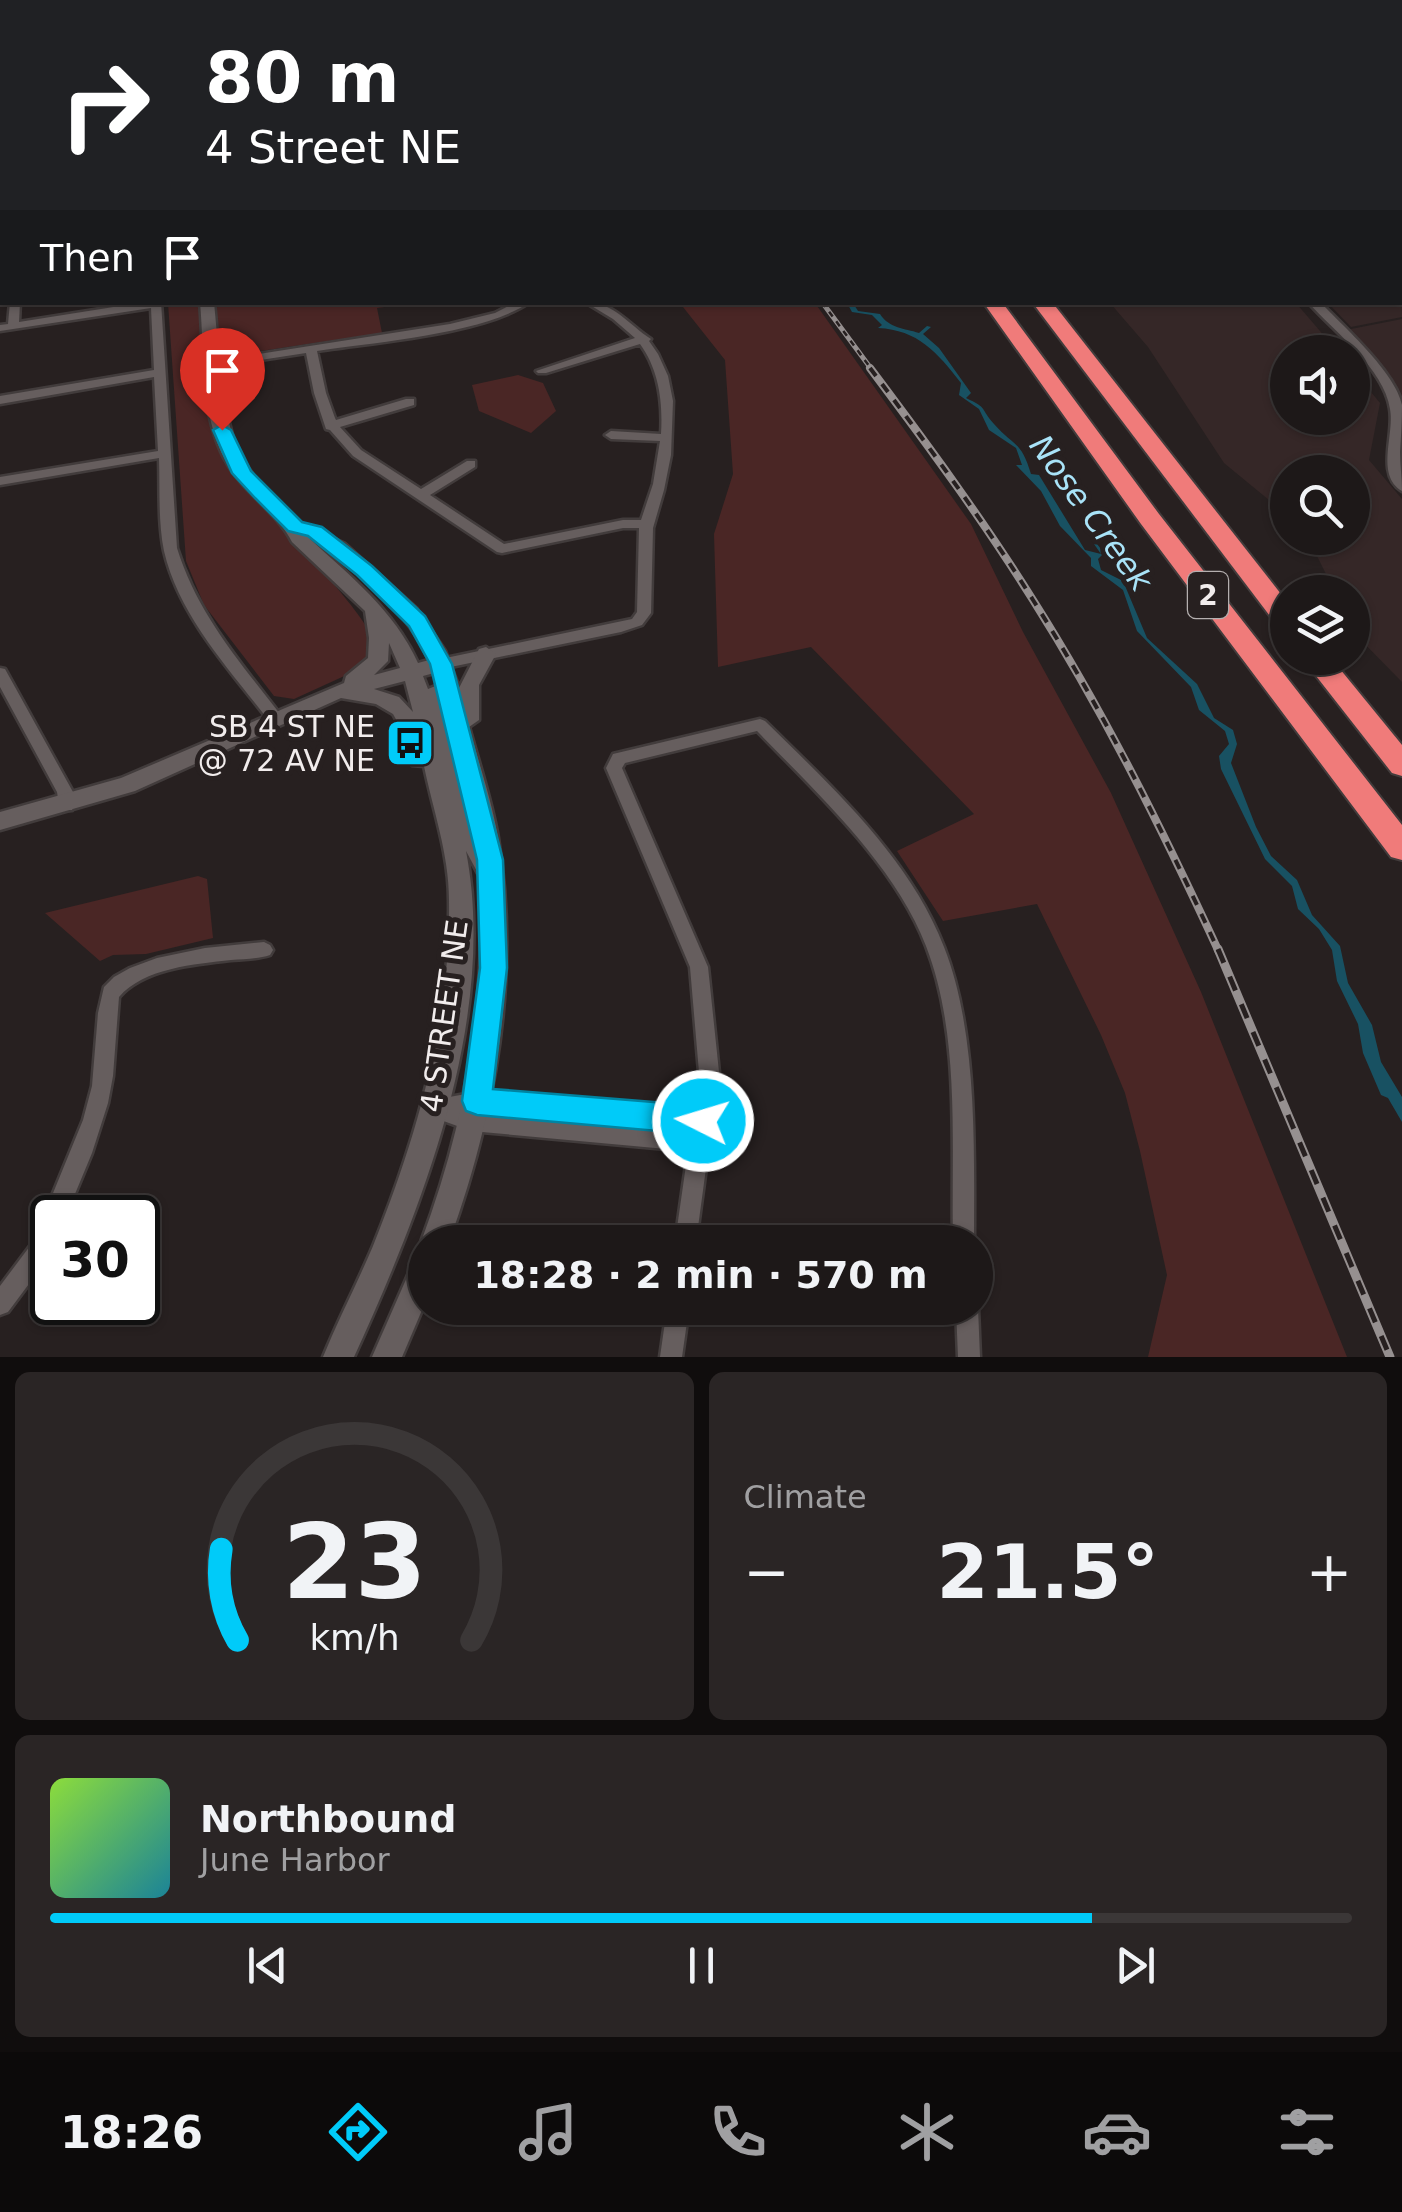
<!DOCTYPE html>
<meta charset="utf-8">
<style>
:root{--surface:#1d1818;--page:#2a2525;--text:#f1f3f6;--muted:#a0a0a2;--line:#3b3737;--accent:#00cbf9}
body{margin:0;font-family:"DejaVu Sans",sans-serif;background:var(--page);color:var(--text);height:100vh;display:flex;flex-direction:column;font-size:38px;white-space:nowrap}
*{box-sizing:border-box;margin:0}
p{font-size:32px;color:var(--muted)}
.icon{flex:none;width:55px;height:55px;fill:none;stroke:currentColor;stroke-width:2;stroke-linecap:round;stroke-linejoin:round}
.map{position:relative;height:1357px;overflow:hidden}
.details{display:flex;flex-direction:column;gap:15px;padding:15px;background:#100d0d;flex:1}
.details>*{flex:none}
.guide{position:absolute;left:0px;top:0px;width:1402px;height:305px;box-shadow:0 2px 8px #0004,0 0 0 2px var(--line);background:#202124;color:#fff;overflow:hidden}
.tools{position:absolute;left:1270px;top:335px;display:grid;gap:20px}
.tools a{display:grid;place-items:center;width:100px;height:100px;border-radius:50%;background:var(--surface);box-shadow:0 2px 8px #0004,0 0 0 2px var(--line);font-size:50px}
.speed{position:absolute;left:30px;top:1195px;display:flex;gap:20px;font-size:50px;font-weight:700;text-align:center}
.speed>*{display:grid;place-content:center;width:130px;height:130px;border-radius:50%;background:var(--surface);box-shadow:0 2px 8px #0004,0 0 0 2px var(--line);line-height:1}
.speed .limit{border:5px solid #111;border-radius:15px;background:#fff;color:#111}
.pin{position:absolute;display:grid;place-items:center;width:85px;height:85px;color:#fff;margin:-102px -42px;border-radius:50% 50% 50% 0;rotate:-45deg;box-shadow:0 0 10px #0007}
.pin .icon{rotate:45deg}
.me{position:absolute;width:110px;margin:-55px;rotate:275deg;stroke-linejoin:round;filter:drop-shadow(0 0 8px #0008)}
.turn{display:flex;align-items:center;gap:35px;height:210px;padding:0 40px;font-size:45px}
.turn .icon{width:130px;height:130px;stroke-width:2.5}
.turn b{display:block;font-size:70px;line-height:85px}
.then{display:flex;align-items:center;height:95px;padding:0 40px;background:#0003;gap:20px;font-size:38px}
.big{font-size:75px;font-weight:800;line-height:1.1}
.details .tile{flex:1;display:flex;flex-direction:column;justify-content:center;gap:15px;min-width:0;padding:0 35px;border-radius:15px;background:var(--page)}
.details .dial{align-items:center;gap:0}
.dial svg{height:260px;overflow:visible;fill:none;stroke:var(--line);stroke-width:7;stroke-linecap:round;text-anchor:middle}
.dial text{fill:var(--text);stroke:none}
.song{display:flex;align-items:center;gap:30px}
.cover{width:120px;height:120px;border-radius:15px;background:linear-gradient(135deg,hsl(90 70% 55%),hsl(190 70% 35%))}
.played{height:10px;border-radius:5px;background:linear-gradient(90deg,var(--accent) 80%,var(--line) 80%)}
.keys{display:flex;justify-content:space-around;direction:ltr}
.heat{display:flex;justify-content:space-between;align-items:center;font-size:55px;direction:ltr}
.details .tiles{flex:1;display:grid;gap:15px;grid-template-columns:1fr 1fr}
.tile:last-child{grid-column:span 2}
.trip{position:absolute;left:408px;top:1225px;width:585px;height:100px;border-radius:50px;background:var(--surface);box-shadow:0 2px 8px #0004,0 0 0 2px var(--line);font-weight:800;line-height:100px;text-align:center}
.tabs{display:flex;height:160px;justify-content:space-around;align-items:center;background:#0c0a0a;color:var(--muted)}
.tabs .icon{width:70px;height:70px}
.tabs .active{color:var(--accent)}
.tabs b{font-size:45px;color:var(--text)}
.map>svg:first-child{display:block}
.built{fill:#352727}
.green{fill:#4a2625}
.water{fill:#185162}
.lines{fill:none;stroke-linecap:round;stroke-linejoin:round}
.street-casing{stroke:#423c3c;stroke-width:5}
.secondary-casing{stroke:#423c3c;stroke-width:5}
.primary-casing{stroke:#423c3c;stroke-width:6}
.highway-casing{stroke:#423c3c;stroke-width:4}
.street{fill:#665e5e;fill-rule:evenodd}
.secondary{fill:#665e5e;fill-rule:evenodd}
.primary{fill:#b96f6f;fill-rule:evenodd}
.highway{fill:#f07b7a;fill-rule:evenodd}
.rail-far2-casing{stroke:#969090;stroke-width:5}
.rail-far1-casing{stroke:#969090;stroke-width:8}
.rail-casing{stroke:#969090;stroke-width:9}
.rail-far2{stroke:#272020;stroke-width:2.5;stroke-dasharray:6;stroke-linecap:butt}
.rail-far1{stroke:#272020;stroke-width:4;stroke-dasharray:10;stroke-linecap:butt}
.rail{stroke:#272020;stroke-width:5;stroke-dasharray:15;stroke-linecap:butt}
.wall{fill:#623231}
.building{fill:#723a39;stroke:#502928;stroke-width:2.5}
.route{fill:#00cbf9;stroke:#0084a2;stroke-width:2.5}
.labels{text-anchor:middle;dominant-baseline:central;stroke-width:10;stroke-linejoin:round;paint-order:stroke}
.shield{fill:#272020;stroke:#b4afaf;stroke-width:2.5}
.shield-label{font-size:28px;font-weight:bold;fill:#f1ecec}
.poi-label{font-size:30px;fill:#f1ecec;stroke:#272020;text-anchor:end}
.street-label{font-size:30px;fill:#f1ecec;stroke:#272020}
.water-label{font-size:32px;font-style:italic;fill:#a9e3f8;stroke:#272020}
</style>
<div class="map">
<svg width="1402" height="1357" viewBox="0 0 1402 1357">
<rect width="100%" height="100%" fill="#272020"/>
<g class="built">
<polygon points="1400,221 1402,317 1351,327 1328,303 1400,302"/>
<polygon points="1110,303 1296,303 1338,352 1288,352 1288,418 1352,418 1353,370 1380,403 1369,460 1402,499 1402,682 1353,632 1352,592 1335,592 1308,538 1352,538 1352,472 1288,472 1287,515 1224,463 1148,347"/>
<polygon points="1402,319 1402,398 1391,377 1346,330"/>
</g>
<g class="green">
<path d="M 168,303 L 200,303 L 215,439 L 224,463 C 248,493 375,618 374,645 C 373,652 367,661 364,667 L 294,699 L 274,696 L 204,605 L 186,561 Z"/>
<polygon points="215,303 215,302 415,303 377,308 382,333 233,355 221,351"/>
<polygon points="672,303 815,303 971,524 1023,632 1111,793 1201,992 1347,1357 1148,1357 1167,1275 1140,1151 1125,1093 1101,1035 1037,904 943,921 897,851 974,814 811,647 718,667 714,534 733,474 725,360 683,307"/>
<polygon points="518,375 543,383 556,411 531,433 479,411 472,385"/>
<polygon points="198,876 207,879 213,938 146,954 113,955 100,961 45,913"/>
</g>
<path class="water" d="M 847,303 L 853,303 L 858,311 L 880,314 C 890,329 904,328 919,333 L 927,326 L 931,327 L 923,334 L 939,348 L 971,393 L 966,398 C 989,409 979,407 994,424 C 1014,447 1021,440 1031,474 L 1039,475 L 1085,550 L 1101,554 L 1094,544 L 1097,544 L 1104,553 L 1098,559 L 1101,570 L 1123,581 L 1147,638 L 1197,684 L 1214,718 L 1233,730 L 1237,744 L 1231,763 L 1256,827 L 1271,856 L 1297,880 L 1312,915 L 1340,946 L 1348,983 L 1372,1025 L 1381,1062 L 1402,1097 L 1402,1122 L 1388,1098 L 1381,1095 L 1363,1053 L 1358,1024 L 1337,981 L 1332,950 L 1319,929 L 1298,909 L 1292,886 L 1265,859 L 1221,769 L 1219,756 L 1229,744 L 1225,731 L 1199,710 L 1191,687 L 1137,631 L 1123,590 L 1091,566 L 1091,558 L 1060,526 L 1041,491 L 1016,465 L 1022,465 L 1016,448 L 989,430 L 979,409 L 959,395 L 961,383 C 937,352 918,330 878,328 L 882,325 L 872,315 L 852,312 Z"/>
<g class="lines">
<g class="street-casing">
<g id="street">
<rect x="0" y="8" width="2" height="5"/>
<rect x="0" y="55" width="2" height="4"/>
<polygon points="0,118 2,118 2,123 0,124"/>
<rect x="1400" y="211" width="2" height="6"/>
<polygon points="0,260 2,261 2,268 0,268"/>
<path d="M 10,302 L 20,302 L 19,322 L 145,302 L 161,302 L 177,548 C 197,613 239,661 280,714 L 283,718 L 280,722 L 270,722 C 230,670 179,616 164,551 C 158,522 160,488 159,458 L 0,485 L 0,477 L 158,451 L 154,377 L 0,404 L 0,396 L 154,370 L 151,308 L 0,331 L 0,325 L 8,324 Z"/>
<path d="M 516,302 L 530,302 C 484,334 375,342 317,351 L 326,393 L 335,418 L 336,420 L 406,399 L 414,399 L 414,405 L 340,427 L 361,450 L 421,489 L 467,461 L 475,461 L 475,467 L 430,495 L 504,544 L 623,520 L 641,520 L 653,484 L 660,441 L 611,439 L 605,435 L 611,431 L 661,434 C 663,402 659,370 640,344 L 546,373 L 538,373 L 536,371 L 635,338 L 613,319 L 585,302 C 614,302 629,325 651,339 L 649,341 L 658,354 L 668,376 L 673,401 L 671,455 L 664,490 L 653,528 L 651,613 L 642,625 L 621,632 L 441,669 L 436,668 L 434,664 L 436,660 L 632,619 L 637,612 L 639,528 L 623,528 L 502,553 L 497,552 L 353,456 L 330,430 L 326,429 L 314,393 L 306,353 L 214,367 L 208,364 L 214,361 L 450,324 L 495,313 Z"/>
<path d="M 1308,302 L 1320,302 C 1343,326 1396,373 1402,405 C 1402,420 1401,437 1400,452 C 1400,465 1402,478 1402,491 C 1375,475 1395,434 1390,409 C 1384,368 1334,332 1308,302 Z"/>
<polygon points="0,668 5,669 73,792 74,805 72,810 60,810 57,792 0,687"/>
<path d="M 760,719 L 765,721 C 832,787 910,858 944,947 C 978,1033 974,1151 974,1242 L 953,1242 C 951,1147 961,1036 926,946 C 895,865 817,793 757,731 L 625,763 L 622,768 L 708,967 L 719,1072 L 696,1242 L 675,1242 L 688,1151 L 471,1131 L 427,1115 L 424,1108 L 427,1101 L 477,1092 L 694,1111 L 699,1072 L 690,967 L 606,768 L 613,754 ZM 477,1110 L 691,1129 L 691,1132 L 469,1112 Z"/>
<path d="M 264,942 L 270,945 L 273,950 L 270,955 C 258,959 244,959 231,960 C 195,964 144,968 119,997 L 113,1076 L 108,1103 L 92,1153 L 65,1218 L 52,1218 L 52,1247 L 49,1257 L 8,1312 L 0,1315 L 0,1286 L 33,1242 L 83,1120 L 92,1086 L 98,1013 L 104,987 L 114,977 L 130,968 L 157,958 L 205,948 Z"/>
<polygon points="975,1301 978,1308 980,1357 958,1357 956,1308 975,1308"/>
<polygon points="667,1308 689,1308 682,1357 660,1357"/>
</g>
</g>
<g class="secondary-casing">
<g id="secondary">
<polygon points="1177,0 1193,0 1195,2 1180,2"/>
<rect x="1400" y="61" width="2" height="6"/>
<polygon points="1400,136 1402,137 1402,145 1400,144"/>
<path d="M 200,302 L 214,302 L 221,379 L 241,356 L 251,356 L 254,359 L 237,378 L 224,403 L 236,450 L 255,478 L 301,523 L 345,544 L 416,608 L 445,651 L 459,688 L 479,649 L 486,647 L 496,654 L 479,685 L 479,720 L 469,727 C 479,764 492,801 498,838 C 520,975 496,1113 449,1242 L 425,1242 L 425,1252 L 421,1242 C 464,1127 485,1012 481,889 L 480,877 L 466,851 C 498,1018 422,1208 354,1357 L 323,1357 C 338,1320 357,1284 373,1246 C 417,1137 451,1019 449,900 C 449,854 433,810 424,766 L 412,765 L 402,730 L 393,714 L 376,704 L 341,698 L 135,791 L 0,830 L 0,812 L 121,778 L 344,683 L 346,676 L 368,658 L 369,638 L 365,611 L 292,542 C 278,514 250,497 232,471 C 199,423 205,357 200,302 ZM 309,538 C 353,561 410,614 429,660 L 418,663 C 394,610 351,577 309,538 ZM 389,643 L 400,668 L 374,675 L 388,661 ZM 434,673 L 438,685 L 428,689 L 423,676 ZM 405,681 L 413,712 L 399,697 L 374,689 Z"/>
<polygon points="425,1255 425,1303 402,1357 372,1357 415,1259"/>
</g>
</g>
<g class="primary-casing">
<g id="primary">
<polygon points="307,0 329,0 330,2 309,2"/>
<polygon points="339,0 363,0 364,2 341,2"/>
</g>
</g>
<g class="highway-casing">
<g id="highway">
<polygon points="749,0 764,0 766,2 751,2"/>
<polygon points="822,0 848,0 850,2 824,2"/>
<polygon points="873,0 891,0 893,2 875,2"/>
<polygon points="983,302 1002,302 1159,514 1402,825 1402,860 1391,857 1141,524"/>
<polygon points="1032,302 1052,302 1288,603 1288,631 1279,628"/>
<polygon points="1302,658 1331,658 1402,745 1402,776 1392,773"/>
</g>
</g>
<use href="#street" class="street"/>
<use href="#secondary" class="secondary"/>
<use href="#primary" class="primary"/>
<use href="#highway" class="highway"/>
<g class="rail-far2-casing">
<polyline id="rail-far2" points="822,302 872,370"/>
</g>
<g class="rail-far1-casing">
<path id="rail-far1" d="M 870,368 C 927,444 983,520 1033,600 C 1104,712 1163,831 1219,952"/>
</g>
<g class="rail-casing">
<polyline id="rail" points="1218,949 1390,1357"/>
</g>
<use href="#rail-far2" class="rail-far2"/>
<use href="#rail-far1" class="rail-far1"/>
<use href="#rail" class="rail"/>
</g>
<polygon class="wall" points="1257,0 1402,0 1402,50 1400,50 1400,2 1276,2"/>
<g class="building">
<polygon points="1336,0 1402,0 1402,39 1400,39 1400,2 1356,2"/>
<polygon points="1400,76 1402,77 1402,96 1400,95"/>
</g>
<polygon class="route" points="222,425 231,430 251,471 302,522 322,527 372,566 425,616 452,664 503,860 507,968 493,1089 703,1106 713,1111 718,1121 713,1131 703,1135 477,1115 466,1111 462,1101 480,968 477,860 430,664 409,626 357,575 308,536 288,531 255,498 232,473 213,430"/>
<defs>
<g id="bus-square" transform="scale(2.5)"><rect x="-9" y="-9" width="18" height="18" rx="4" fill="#00cbf9" stroke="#272020"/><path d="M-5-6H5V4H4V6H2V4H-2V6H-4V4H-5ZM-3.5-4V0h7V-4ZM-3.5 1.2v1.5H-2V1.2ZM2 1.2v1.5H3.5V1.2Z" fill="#111"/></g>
</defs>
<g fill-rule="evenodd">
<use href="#bus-square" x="410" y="743"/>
</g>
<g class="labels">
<rect class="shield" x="1188" y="572" width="40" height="46" rx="8"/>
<g class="shield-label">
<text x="1208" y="595">2</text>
</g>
<g class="poi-label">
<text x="375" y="726">SB 4 ST NE<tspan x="375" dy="34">@ 72 AV NE</tspan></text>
</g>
<g class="street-label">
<text transform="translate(444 1016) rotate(-82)">4 STREET NE</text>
</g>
<g class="water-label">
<text transform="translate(1091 513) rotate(54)">Nose Creek</text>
</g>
</g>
</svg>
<div class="tools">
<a><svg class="icon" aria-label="sound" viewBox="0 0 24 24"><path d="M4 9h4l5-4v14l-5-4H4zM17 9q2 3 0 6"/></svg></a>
<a><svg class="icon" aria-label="search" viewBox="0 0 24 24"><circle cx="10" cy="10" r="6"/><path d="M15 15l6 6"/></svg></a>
<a><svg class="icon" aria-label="layers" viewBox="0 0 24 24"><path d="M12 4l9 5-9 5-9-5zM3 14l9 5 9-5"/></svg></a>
</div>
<div class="speed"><div class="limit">30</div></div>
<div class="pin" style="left:222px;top:430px;background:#d93025"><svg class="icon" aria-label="arrive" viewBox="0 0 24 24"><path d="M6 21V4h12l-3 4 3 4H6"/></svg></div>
<svg class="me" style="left:703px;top:1121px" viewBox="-20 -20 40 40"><circle r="17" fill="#00cbf9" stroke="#fff" stroke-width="3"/><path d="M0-11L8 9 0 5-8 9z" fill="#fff"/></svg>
<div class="trip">18:28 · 2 min · 570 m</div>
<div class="guide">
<div class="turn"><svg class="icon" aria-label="right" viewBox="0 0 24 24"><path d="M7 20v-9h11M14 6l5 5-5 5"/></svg><div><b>80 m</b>4 Street NE</div></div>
<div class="then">Then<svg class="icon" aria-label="arrive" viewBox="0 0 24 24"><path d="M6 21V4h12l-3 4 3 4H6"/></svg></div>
</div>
</div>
<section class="details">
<div class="tiles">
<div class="tile dial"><svg viewBox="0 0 100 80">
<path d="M14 69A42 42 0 1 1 86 69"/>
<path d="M14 69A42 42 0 0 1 9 41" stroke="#00cbf9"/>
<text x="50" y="56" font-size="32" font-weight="700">23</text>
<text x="50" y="72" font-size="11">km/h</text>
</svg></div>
<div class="tile"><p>Climate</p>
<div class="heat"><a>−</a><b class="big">21.5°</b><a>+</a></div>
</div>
<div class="tile">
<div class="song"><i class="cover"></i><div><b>Northbound</b><p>June Harbor</p></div></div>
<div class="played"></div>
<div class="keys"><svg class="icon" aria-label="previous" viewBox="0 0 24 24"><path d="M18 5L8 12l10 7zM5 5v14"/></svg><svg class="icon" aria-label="pause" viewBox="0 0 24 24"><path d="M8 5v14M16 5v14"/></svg><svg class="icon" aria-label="next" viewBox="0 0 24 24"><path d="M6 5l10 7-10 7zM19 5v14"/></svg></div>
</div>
</div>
</section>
<nav class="tabs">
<b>18:26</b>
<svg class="icon active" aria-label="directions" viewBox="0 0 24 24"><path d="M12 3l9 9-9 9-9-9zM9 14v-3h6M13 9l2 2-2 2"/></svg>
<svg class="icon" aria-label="music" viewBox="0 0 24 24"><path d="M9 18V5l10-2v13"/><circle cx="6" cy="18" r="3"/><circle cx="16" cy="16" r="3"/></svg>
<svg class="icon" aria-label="phone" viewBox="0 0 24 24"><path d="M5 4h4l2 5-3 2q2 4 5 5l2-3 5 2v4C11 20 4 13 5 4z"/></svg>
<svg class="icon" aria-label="climate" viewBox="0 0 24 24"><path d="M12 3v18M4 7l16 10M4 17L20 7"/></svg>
<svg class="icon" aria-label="car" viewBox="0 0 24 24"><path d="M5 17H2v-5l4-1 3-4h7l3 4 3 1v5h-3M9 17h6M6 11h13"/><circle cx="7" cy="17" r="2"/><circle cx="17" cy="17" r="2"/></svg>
<svg class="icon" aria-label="filters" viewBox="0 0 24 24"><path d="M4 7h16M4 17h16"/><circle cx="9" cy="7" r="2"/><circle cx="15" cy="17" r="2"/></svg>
</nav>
